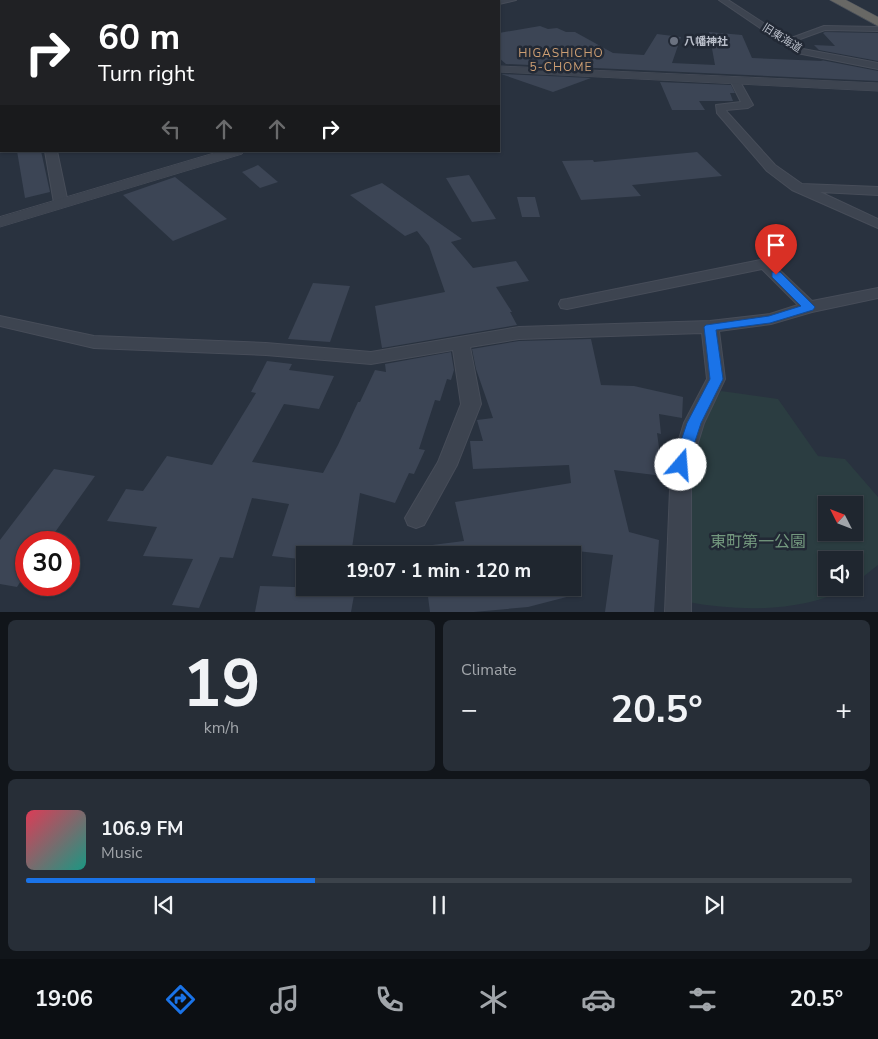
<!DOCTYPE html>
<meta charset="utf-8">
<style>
:root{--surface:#1f262f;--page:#272e37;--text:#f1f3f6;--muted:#a1a5aa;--line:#3c434b;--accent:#1a73e8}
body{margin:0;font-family:"Nunito Sans","Noto Sans JP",sans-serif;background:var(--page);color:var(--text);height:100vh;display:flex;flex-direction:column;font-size:19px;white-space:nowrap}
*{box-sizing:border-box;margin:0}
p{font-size:16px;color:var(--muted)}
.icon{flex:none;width:28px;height:28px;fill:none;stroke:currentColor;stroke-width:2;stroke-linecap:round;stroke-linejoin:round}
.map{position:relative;height:612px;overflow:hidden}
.panel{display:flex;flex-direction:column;gap:8px;padding:8px;background:#11151a;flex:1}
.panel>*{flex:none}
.hud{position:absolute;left:0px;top:0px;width:500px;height:152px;box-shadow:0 1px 4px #0004,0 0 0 1px var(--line);background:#202124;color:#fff;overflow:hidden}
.needle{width:32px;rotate:312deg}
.fabs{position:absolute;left:818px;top:496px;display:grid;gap:10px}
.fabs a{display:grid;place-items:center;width:45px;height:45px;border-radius:0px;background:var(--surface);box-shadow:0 1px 4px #0004,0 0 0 1px var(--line);font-size:25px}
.speed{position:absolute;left:15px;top:531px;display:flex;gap:10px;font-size:25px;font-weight:700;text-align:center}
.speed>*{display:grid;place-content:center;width:65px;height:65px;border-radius:50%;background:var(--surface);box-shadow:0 1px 4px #0004,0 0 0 1px var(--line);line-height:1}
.speed .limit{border:8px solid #d22;background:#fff;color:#111}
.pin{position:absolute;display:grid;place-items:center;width:42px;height:42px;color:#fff;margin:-51px -21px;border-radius:50% 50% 50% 0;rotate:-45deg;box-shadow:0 0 5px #0007}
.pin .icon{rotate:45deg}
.me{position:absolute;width:55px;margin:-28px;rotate:18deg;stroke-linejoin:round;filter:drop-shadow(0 0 4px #0008)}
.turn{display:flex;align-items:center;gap:18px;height:105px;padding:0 15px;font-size:22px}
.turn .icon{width:65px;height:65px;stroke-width:2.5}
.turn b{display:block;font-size:35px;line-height:42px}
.lanes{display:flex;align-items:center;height:48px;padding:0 15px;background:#0003;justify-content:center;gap:25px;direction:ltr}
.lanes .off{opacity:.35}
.big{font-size:38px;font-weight:700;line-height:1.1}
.panel .tile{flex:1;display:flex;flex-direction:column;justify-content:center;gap:8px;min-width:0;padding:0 18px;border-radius:8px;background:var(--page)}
.panel .dial{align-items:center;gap:0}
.dial b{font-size:65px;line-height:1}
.song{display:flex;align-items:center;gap:15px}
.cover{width:60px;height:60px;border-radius:8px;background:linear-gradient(135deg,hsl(350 70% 55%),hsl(170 70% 35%))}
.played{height:5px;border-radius:2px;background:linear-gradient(90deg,var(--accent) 35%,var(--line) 35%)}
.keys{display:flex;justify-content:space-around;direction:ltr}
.heat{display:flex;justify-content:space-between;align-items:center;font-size:28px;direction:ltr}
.panel .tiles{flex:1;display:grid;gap:8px;grid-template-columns:1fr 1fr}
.tile:last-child{grid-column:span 2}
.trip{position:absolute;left:296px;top:546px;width:285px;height:50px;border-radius:0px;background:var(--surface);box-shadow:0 1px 4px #0004,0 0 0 1px var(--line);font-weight:700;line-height:50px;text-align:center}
.menu{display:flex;height:80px;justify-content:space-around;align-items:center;background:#0c0f13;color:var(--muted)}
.menu .icon{width:35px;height:35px}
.menu .on{color:var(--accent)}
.menu b{font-size:22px;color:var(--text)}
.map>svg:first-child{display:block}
.green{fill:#2b3d41;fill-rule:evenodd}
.building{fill:#3c4555}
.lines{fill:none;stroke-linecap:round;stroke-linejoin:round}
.minor-casing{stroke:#474d59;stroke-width:2}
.tertiary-casing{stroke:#474d59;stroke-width:1}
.trunk-casing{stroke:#484f5a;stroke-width:1}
.minor{fill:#3d4450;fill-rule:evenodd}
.tertiary{fill:#3d4450;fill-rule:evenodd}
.trunk{fill:#686865;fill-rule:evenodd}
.route{fill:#1a73e8;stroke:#114b97}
.worship-dot{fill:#6b7280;stroke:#222935;stroke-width:2}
.labels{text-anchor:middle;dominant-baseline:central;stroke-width:5;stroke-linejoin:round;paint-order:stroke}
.far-street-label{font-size:11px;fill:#babfca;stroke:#222935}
.far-poi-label{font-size:11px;font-weight:bold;fill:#babfca;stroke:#222935;text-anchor:start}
.far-neighbourhood-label{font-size:12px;letter-spacing:1px;fill:#cc9e73;stroke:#222935}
.near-park-label{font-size:16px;fill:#73987e;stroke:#222935}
</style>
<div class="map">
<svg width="878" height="612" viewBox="0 0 878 612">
<rect width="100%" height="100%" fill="#29323f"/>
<path class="green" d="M 721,391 L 778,399 L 818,456 L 845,459 L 878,497 L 878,565 L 854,584 L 854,560 L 826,560 L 826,588 L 849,588 C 801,612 742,612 688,602 L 689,463 L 702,425 ZM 826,505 L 854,505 L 854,532 L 826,532 Z"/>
<g class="building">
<polygon points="540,26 548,29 557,28 566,32 575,32 613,53 644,55 657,34 681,37 672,63 715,65 709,32 742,35 752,58 823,61 821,60 878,71 878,81 506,64 499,58 499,33"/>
<polygon points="825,32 878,33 878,61 819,50 814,45 835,46 823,33"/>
<polygon points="501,74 591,78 553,92"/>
<polygon points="660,82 731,85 735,93 730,93 733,101 699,101 705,110 672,110"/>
<polygon points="17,151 41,151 50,192 25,198"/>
<polygon points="697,152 722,176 632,185 641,196 581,200 562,161 593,160 594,162"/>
<polygon points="258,165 278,182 260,188 242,172"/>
<polygon points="469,175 496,219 472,222 446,178"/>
<polygon points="175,177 227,219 173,241 123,195"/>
<polygon points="382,183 462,239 451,242 473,268 516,261 529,281 496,287 512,312 510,312 517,325 382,348 375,306 445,292 429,246 417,231 405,236 350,195"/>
<polygon points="517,197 535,197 540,217 522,217"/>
<polygon points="313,283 350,286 330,342 288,339"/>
<polygon points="591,339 601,385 634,386 683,397 682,418 659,414 661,434 657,433 663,476 614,470 629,532 659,540 654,612 605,612 613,555 568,550 570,555 433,555 432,545 464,541 455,502 571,483 569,465 473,469 470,441 483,441 477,420 493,418 476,369 472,349 519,341"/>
<polygon points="451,352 454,370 451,380 447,379 440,401 435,400 419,449 425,450 414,474 409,473 395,503 360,493 351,555 301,555 300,559 272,556 289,504 252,498 233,558 220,557 199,608 172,605 193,559 143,556 157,527 107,521 126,489 143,491 167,456 212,465 256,393 251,392 267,361 292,364 289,370 334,376 319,409 284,404 252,462 323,473 338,445 358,402 360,402 375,370 386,372 385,364"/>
<polygon points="54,469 95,476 48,542 26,542 26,573 17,587 0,584 0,540"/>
<polygon points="260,586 329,588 355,590 351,612 255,612"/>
<polygon points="440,588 581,588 582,593 528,607 474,612 430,612 427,589"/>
</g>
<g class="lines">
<g class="minor-casing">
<g id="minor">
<polygon points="496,0 516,0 499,4"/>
<polygon points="719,0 728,0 785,37 794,37 824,26 878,27 878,31 825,30 792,42 803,49 878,63 878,69 797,53"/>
<polygon points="732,78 738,78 753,105 748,108 726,110 727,112 775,165 802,184 878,187 878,195 820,192 878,219 878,228 792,190 767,171 717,113 716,105 741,102 730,80"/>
<rect x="0" y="81" width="1" height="6"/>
<rect x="0" y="125" width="1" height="6"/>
<polygon points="45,151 57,151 68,203 66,206 56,206 54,203"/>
<polygon points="765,259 770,261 812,301 878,288 878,298 812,312 771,324 719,331 725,379 704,423 691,465 691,612 665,612 671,465 684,423 707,379 702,333 519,339 470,347 481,404 457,465 424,525 416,528 408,525 405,518 438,462 461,404 453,350 371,364 266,355 94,348 0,326 0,316 94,336 266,343 371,352 519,327 710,321 770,314 798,305 762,269 567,309 561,308 559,304 561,300 567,299"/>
</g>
</g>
<g class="tertiary-casing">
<g id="tertiary">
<polygon points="499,66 878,83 878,91 499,72"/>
<polygon points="221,151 244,151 242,154 0,227 0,217"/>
</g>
</g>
<g class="trunk-casing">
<polygon id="trunk" points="830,0 846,0 878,17 878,26"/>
</g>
<use href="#minor" class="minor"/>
<use href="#tertiary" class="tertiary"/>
<use href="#trunk" class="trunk"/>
</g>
<polygon class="route" points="772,272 780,272 815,307 813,310 770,323 716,330 723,379 701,423 686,469 675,469 673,465 687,423 710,379 704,327 706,325 769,316 801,306 772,277"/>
<circle class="worship-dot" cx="674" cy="41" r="5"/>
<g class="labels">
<g class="far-street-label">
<text transform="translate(782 38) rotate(32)">旧東海道</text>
</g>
<g class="far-poi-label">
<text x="684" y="41">八幡神社</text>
</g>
<g class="far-neighbourhood-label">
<text x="561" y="53">HIGASHICHO<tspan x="561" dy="14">5-CHOME</tspan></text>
</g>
<g class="near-park-label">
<text x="758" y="542">東町第一公園</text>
</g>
</g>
</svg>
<div class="fabs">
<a><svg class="needle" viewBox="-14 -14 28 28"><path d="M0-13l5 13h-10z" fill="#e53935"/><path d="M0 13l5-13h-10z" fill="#a1a5aa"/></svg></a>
<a><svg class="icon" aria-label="sound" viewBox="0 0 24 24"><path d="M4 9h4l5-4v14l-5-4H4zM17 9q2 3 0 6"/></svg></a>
</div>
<div class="speed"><div class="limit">30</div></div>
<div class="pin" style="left:776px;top:275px;background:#d93025"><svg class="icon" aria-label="arrive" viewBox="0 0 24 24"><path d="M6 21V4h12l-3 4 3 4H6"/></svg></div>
<svg class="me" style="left:681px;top:465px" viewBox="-20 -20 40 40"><circle r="19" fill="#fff"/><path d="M0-13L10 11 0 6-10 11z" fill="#1a73e8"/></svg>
<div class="trip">19:07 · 1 min · 120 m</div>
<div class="hud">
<div class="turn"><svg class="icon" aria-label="right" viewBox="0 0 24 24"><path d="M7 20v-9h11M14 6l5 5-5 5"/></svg><div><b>60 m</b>Turn right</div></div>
<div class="lanes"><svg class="icon off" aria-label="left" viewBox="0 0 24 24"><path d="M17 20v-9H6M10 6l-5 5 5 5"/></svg><svg class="icon off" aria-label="ahead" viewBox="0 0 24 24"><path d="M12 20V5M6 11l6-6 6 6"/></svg><svg class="icon off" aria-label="ahead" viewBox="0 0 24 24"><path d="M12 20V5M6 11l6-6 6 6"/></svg><svg class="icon" aria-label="right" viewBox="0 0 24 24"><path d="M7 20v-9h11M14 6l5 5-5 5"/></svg></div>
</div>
</div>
<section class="panel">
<div class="tiles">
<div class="tile dial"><b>19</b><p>km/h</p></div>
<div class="tile"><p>Climate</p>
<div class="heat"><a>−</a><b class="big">20.5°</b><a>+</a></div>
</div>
<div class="tile">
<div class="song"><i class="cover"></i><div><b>106.9 FM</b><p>Music</p></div></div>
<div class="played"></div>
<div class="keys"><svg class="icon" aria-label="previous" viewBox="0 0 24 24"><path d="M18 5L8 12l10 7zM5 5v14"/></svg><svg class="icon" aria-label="pause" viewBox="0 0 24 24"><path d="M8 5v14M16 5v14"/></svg><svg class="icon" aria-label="next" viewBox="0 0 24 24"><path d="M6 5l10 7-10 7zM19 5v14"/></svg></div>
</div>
</div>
</section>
<nav class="menu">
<b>19:06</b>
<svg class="icon on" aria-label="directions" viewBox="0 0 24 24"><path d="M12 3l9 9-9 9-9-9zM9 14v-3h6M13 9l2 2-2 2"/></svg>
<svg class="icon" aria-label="music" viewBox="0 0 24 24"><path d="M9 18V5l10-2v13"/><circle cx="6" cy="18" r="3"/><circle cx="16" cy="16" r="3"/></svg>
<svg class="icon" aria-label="phone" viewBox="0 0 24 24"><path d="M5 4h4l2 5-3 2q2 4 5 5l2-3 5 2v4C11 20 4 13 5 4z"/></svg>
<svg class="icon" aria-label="climate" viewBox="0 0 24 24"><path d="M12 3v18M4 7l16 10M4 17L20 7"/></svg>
<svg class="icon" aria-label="car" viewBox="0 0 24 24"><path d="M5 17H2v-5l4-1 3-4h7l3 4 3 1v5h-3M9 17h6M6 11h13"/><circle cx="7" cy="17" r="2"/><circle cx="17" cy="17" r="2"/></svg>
<svg class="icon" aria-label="filters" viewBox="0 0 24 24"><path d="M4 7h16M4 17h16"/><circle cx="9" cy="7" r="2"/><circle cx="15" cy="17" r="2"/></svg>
<b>20.5°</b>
</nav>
